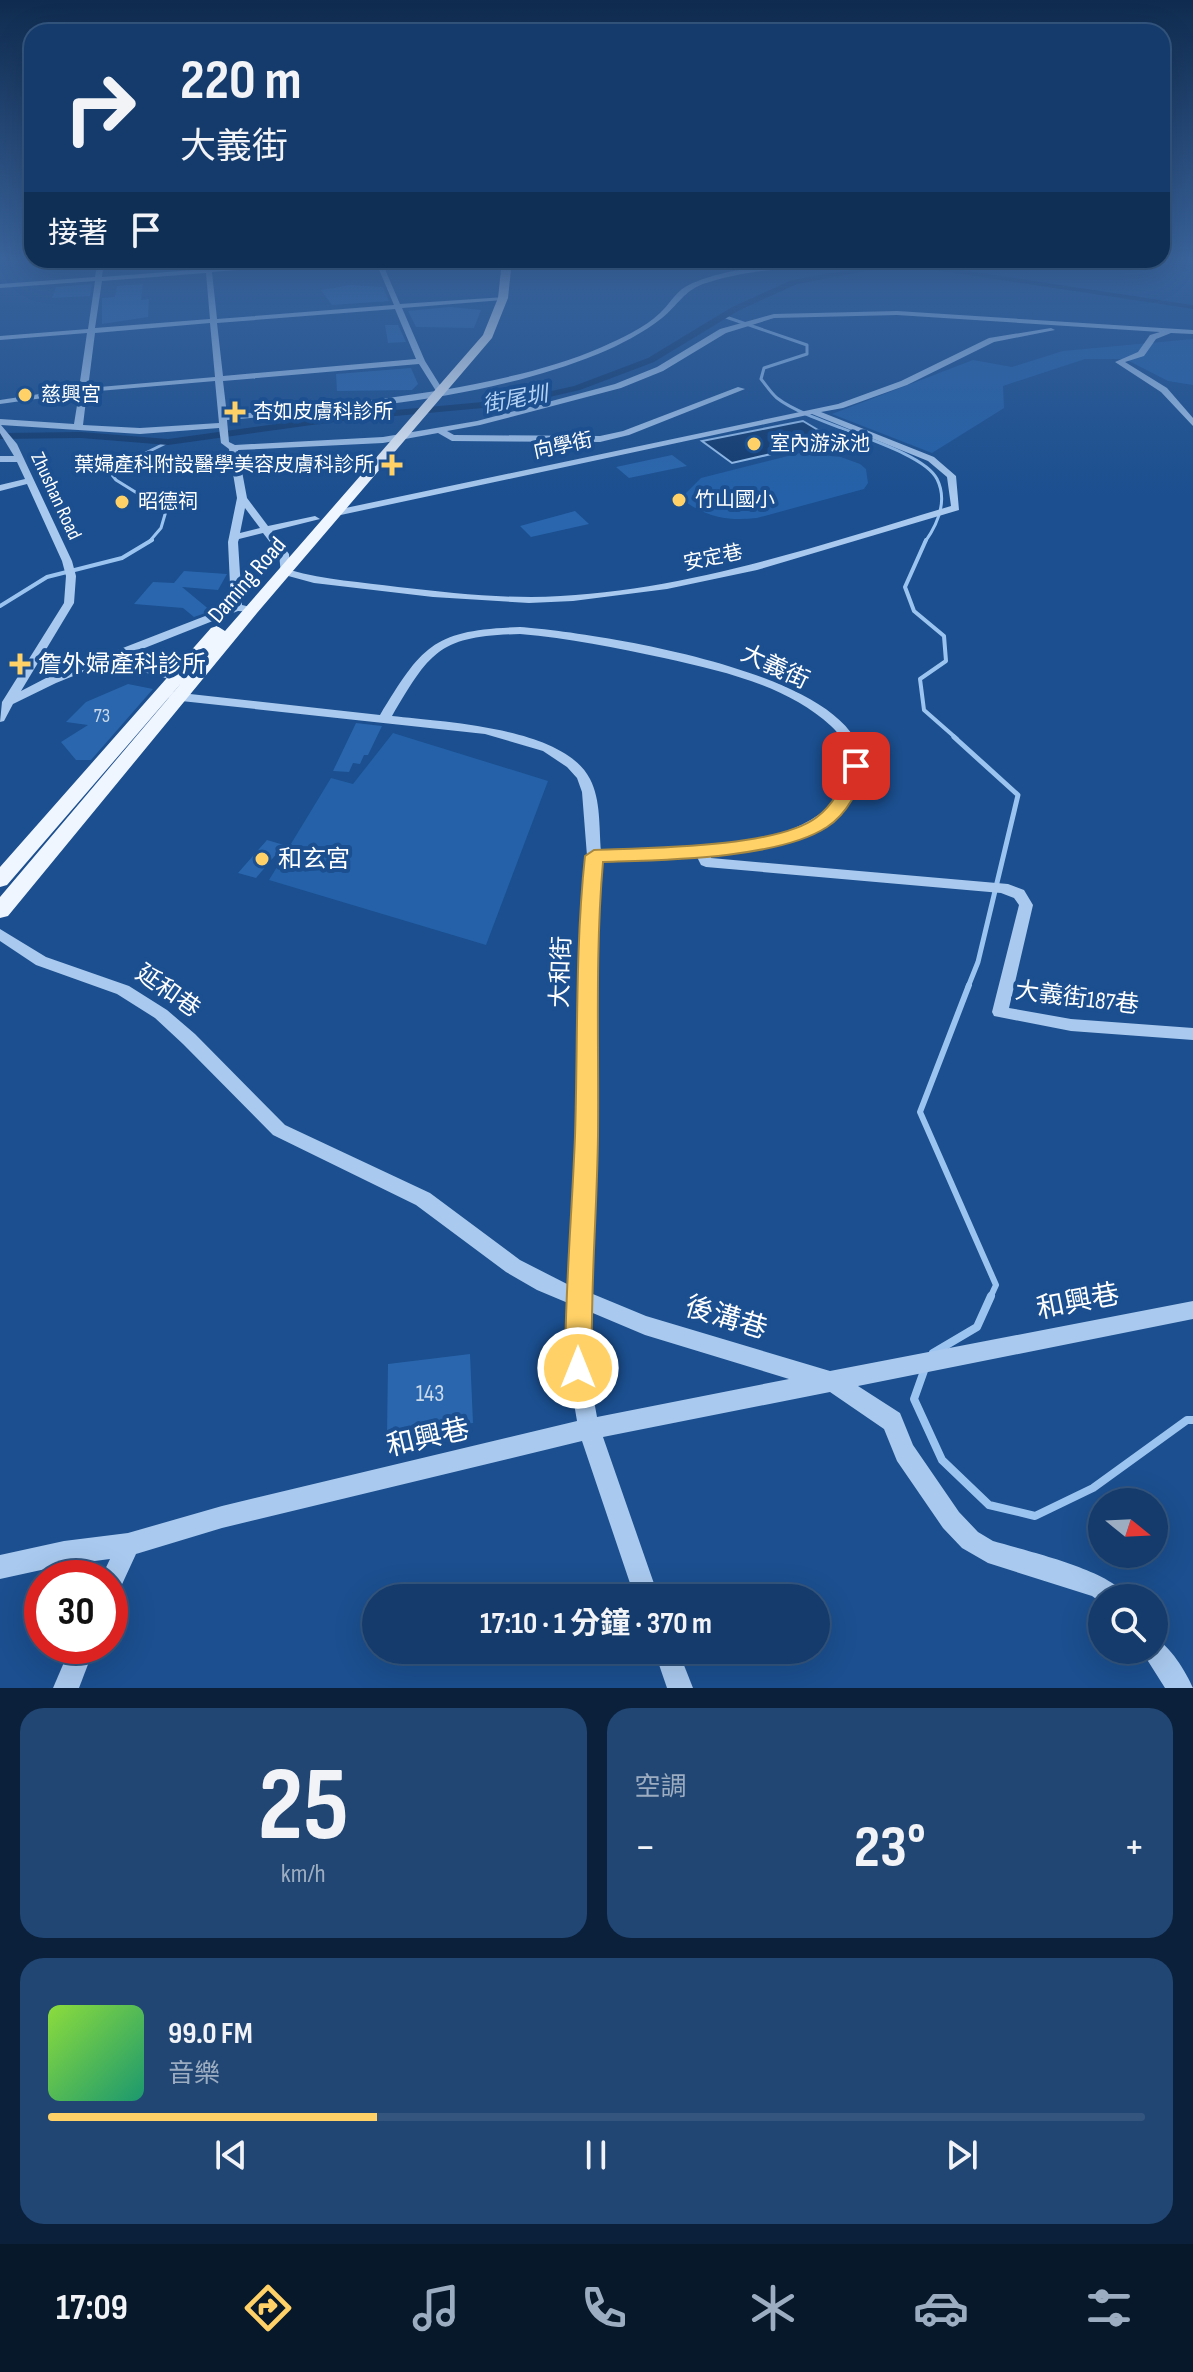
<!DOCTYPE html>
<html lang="zh-TW">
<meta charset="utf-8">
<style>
:root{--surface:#143b6b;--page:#214673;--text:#f1f3f6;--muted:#9dadc1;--line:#33557e;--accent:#ffd166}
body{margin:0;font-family:"Sofia Sans Condensed","Noto Sans TC",sans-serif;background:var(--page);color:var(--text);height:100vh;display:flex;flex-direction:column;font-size:30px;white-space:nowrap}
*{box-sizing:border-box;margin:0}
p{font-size:26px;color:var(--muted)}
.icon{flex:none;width:44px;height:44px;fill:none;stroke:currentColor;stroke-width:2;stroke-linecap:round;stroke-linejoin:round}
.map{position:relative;height:1688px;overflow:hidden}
.details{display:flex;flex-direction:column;gap:20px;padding:20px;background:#0b203b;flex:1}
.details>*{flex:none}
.guide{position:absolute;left:24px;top:24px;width:1146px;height:244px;border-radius:24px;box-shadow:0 8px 32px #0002,0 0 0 2px var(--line);background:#143b6b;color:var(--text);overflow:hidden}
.needle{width:52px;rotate:108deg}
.fabs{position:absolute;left:1088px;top:1488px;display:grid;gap:16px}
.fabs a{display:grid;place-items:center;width:80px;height:80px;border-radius:50%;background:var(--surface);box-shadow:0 8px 32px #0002,0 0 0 2px var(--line);font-size:40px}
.speed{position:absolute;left:24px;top:1560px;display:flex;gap:16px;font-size:40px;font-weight:700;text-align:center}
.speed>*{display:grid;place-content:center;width:104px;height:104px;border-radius:50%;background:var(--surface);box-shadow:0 8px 32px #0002,0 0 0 2px var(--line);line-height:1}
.speed .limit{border:12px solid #d22;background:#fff;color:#111}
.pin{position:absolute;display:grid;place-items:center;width:68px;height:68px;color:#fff;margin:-34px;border-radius:16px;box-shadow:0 4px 12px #0006}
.me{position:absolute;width:88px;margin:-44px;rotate:0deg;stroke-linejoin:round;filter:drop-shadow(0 0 6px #0008)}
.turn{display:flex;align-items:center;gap:28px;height:168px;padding:0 24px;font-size:36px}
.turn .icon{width:104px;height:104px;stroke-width:2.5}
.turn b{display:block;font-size:56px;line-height:68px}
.then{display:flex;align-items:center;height:76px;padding:0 24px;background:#0003;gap:16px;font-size:30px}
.big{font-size:60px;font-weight:700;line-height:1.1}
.details .tile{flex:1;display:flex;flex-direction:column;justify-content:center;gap:12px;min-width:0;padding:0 28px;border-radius:24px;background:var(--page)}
.details .dial{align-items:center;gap:0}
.dial b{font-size:104px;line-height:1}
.song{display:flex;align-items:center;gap:24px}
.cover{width:96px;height:96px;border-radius:12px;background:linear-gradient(135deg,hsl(90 70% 55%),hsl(160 70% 35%))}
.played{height:8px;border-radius:4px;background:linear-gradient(90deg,var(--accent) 30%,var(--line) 30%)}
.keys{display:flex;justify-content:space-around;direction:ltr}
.heat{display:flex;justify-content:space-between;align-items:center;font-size:44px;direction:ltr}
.details .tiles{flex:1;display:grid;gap:20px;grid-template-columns:1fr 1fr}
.tile:last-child{grid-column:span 2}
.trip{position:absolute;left:362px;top:1584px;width:468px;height:80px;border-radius:40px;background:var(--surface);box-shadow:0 8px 32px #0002,0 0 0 2px var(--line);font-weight:700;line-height:80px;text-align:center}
.tab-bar{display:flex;height:128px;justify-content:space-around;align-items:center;background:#08182b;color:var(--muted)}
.tab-bar .icon{width:56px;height:56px}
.tab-bar .on{color:var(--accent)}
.tab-bar b{font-size:36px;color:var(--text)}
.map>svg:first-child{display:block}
.green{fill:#2461a8}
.water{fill:#123a6d;stroke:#9cc4f0;stroke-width:2}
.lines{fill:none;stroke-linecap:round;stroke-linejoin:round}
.stream-far4{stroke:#9cc4f0;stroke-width:3}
.stream-far3{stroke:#9cc4f0;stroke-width:4}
.stream-far2{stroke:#9cc4f0;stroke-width:5}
.stream-far1{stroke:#9cc4f0;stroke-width:6}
.stream{stroke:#9cc4f0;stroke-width:8}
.canal{fill:#123a6d;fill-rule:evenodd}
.building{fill:#2a66ad}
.minor{fill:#a9c9ee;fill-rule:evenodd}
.major{fill:#f0f6ff;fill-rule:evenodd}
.route{fill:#ffd166;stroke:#a68842;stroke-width:2}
.poi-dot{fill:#ffd166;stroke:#1b4f8f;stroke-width:3}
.labels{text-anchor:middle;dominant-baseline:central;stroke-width:8;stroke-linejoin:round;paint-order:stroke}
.far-poi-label{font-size:20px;fill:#fff;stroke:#1b4f8f;text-anchor:start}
.far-street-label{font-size:20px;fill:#fff;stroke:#1b4f8f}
.number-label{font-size:20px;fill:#cad9ea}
.far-water-label{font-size:22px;font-style:italic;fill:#b5d3f5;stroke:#1b4f8f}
.street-label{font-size:24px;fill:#fff;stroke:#1b4f8f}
.poi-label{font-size:24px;fill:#fff;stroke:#1b4f8f;text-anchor:start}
.near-number-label{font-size:24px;fill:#cad9ea}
.near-street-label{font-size:28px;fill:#fff;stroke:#1b4f8f}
</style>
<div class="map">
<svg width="1193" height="1688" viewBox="0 0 1193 1688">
<rect width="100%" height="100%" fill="#1b4f8f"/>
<g class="green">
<polygon points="1193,339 1193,385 1168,381 1125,359 1085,359 1003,386 1004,408 932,453 832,414 973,360 1012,367 1063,351"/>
<path d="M 800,453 L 841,457 L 860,464 L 866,469 L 868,483 L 864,489 L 757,518 C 731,521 709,518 687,503 L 685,494 L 701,478 Z"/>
<polygon points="393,733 548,781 486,945 269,880 331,778 353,784"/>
</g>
<polygon class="water" points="803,421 823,433 797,439 806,446 732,463 702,441"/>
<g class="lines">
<g class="stream-far4">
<path d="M 723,316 L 807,345 L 807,354 L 764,368 L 761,379 C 766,385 771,393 777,398 C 811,425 921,447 937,479 C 948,501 937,525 925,542"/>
<polyline points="149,542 161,528 166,511 116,480 109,471 168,442"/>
</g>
<g class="stream-far3">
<polyline points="926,540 905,587 914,611 944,636 946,661 920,679 924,710 957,739"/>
<polyline points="0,606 47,577 122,558 152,540"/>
</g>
<polyline class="stream-far2" points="954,737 1018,795 978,962 968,987"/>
<polyline class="stream-far1" points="969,985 920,1112 996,1285 990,1298"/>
<g class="stream">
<polyline points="933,1353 977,1327 991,1296"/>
<polyline points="925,1368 914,1399 942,1460 989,1505 1035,1516 1093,1488 1187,1420 1193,1420"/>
</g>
<polygon class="canal" points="881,264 935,266 1193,305 1193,309 935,270 881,268 797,284 738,311 654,362 580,390 515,405 341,421 168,445 81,438 0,439 0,433 81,432 168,439 341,415 515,399 574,386 648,358 732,307 792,280"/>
</g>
<g class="building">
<polygon points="92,284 90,296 52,298 56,287"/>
<polygon points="143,284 141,300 149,299 148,317 102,324 102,298 115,297 117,286"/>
<polygon points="350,285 383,287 389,301 332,305 321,290"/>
<polygon points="450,307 481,310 474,328 416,327 408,311"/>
<polygon points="385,325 398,325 406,342 388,343"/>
<polygon points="411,368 418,384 412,390 337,391 336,374"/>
<polygon points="672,455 687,466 629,478 616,467"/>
<polygon points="575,511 589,524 531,537 520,526"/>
<polygon points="184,571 227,574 218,590 182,587 211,611 194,617 183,608 134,604 153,582 174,583"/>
<polygon points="128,684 153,689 91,760 76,760 61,742 88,725 66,722 86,702"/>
<polygon points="356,723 382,726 368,755 364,755 360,764 353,763 349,772 333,771"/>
<polygon points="267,840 284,845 256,878 238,873"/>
<polygon points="470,1354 473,1423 387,1434 388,1364"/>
</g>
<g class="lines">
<g class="minor">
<path d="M 98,260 L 104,260 L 102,277 L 206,269 L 205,260 L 211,260 L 212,268 L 356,260 L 212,272 L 217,319 L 394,305 L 375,260 L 381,260 L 400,304 L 505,297 L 503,300 L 402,308 L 425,361 L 443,390 C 497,380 552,369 602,347 C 622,338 644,328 660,313 C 669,305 675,293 685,287 C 721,266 811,260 853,260 C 841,265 825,264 811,266 C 776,269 737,272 703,284 C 684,291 677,306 662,318 C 643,333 620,345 598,354 C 484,400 349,410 227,420 L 229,442 L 235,445 L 383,437 L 477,421 L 615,384 L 657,367 L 720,329 L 774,314 L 897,311 L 1193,330 L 1193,334 L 1171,333 L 1156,339 L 1144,356 L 1125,362 L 1167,388 L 1193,418 L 1193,426 L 1161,392 L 1115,362 L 1138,352 L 1150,335 L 1160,332 L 897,315 L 774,318 L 726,333 L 663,371 L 621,388 L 480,425 L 447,431 L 454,435 L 600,436 L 623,431 L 738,387 L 745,389 L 629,435 L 600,442 L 452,441 L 438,433 L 383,443 L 238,450 L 247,498 L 268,526 L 315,516 L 320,519 L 272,531 L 289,554 L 290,570 C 325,580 362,582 398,587 C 442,592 487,597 531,597 C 675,595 814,547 951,506 L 947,477 L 928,461 L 812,414 L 336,516 L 331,513 L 336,510 L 838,404 L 901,381 L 989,338 L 1051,328 L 1055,330 L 994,342 L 907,385 L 843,408 L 821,412 L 934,457 L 956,476 L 959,510 L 757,570 L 667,589 L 573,601 L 529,603 L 433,597 L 314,583 L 281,574 L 279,554 L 263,533 L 239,539 L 238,542 L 242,605 L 255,608 L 255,612 L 238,611 L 132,653 L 144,666 L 180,674 L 180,680 L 176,681 L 136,670 L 123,656 L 56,683 L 13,704 L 4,721 L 0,722 L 2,702 L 64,603 L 66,576 L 62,561 L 27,484 L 0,491 L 0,485 L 25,479 L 17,462 L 0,462 L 0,456 L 14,456 L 0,433 L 0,419 L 74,424 L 79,393 L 0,404 L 0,400 L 79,388 L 87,333 L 0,340 L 0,336 L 88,329 L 95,281 L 0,288 L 0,284 L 95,277 ZM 206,273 L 210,319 L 95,328 L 102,281 ZM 395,309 L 416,359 L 223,376 L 217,323 ZM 210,323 L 215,377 L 88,388 L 95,333 ZM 419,364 L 436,391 L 354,403 L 227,415 L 223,381 ZM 215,381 L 219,423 L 140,428 L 83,425 L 87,392 ZM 1,425 L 140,434 L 219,428 L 221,443 L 229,449 L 237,498 L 228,542 L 231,606 L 48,677 L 21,691 L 74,603 L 76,576 L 72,561 L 17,444 ZM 245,508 L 260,528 L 240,533 Z"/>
<polygon points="677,260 694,260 641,269 496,268 493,266 496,264 641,265"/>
<path d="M 520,627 C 589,632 868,672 862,767 C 861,776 857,783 853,790 C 828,841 761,849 711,856 L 711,858 L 1008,884 L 1024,890 L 1033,905 L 1009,1008 L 1071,1019 L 1193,1028 L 1193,1040 L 1071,1031 L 994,1016 L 992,1012 L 1019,905 L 1014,898 L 1001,893 L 706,867 L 701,865 L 697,857 L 601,861 L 596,905 L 595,1140 L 588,1292 L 646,1316 L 830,1371 L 1193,1301 L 1193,1319 L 858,1386 L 900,1413 L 913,1445 L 959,1512 L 978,1532 L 993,1541 C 1023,1550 1116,1571 1127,1598 L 1102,1598 L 1102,1603 L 1092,1596 L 988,1563 L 962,1548 L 943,1528 L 897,1461 L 884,1429 L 830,1392 L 603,1437 L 659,1598 L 635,1598 L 582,1441 L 222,1528 L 136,1554 L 118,1593 L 110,1597 L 110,1578 L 101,1578 L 110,1559 L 64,1565 L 0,1579 L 0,1555 L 64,1541 L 128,1533 L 222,1506 L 577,1421 L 568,1368 L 568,1303 L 537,1290 L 506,1272 L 416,1205 L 273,1135 L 183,1044 L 155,1018 L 117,994 L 36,965 L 0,941 L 0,929 L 46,957 L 129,986 L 167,1010 L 195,1034 L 285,1125 L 430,1193 L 520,1260 L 569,1285 L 577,1140 L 582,905 L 587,856 L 582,792 L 577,778 L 567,767 L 543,751 L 485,734 L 172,700 L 166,696 L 172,692 L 380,715 C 423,644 434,630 520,627 ZM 520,634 C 569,638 616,648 664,658 C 722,671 786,685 831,726 C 846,739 854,762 845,781 C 841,788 838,796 833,802 C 786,854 666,850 601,851 C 599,828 601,800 590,779 C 564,727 443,722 392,716 C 431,650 440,636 520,634 ZM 588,1311 L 645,1335 L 789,1379 L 597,1417 L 588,1368 Z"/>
<path d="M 1154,1638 C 1170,1645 1186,1672 1193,1688 L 1165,1688 L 1141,1650 L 1154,1650 Z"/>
<polygon points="71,1646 95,1646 79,1688 53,1688"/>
<polygon points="654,1650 678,1650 693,1688 667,1688"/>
</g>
<polygon class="major" points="502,260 512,260 508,298 492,338 257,613 8,916 0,918 0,897 183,681 7,885 0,887 0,867 211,628 217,626 225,631 483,335 498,298"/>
</g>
<linearGradient id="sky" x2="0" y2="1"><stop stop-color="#0f2b4f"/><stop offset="0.52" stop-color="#39639b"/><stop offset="1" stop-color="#39639b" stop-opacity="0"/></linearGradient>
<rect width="1193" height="496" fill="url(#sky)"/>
<path class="route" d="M 856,761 L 865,766 C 860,789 847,814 827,827 C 778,859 662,860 603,862 C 595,953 599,1045 598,1136 C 597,1214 590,1290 592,1368 L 588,1377 L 578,1381 L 569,1377 L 565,1368 C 565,1290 572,1214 575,1136 C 578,1043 575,949 585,856 L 594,850 C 646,848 777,848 817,817 C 834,804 843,786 848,766 Z"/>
<g class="poi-dot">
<circle cx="25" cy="395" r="8"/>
<path d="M231 400h8v8h8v8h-8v8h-8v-8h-8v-8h8z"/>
<circle cx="754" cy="444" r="8"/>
<path d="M388 453h8v8h8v8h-8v8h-8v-8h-8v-8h8z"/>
<circle cx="679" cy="500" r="8"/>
<circle cx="122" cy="502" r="8"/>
<path d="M16 652h8v8h8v8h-8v8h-8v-8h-8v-8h8z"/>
<circle cx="262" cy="859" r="8"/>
</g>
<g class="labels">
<g class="far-poi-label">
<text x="41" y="395">慈興宮</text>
<text x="253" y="412">杏如皮膚科診所</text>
<text x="770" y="444">室內游泳池</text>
<text x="374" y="465" text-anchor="end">葉婦產科附設醫學美容皮膚科診所</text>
<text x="695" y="500">竹山國小</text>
<text x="138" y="502">昭德祠</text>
</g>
<g class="far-street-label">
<text transform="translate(563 446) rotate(-12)">向學街</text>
<text transform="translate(56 496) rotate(65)">Zhushan Road</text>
<text transform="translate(713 558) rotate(-12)">安定巷</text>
</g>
<g class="number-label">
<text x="102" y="716">73</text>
</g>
<g class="far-water-label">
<text transform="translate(515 400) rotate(-10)">街尾圳</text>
</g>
<g class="street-label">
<text transform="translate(247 580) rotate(-49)">Daming Road</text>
<text transform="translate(775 667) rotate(25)">大義街</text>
<text transform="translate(561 972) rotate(-88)">大和街</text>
<text transform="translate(168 991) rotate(35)">延和巷</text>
<text transform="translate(1077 998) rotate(7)">大義街187巷</text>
</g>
<g class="poi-label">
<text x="38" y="664">詹外婦產科診所</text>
<text x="278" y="859">和玄宮</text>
</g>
<g class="near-number-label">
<text x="430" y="1393">143</text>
</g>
<g class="near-street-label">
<text transform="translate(1078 1302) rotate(-11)">和興巷</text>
<text transform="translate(726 1318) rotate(17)">後溝巷</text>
<text transform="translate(428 1438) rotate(-13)">和興巷</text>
</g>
</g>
</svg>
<div class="fabs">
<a><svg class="needle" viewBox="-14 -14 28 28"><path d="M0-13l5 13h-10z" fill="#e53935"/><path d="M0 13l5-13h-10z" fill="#9dadc1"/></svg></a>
<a><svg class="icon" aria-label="search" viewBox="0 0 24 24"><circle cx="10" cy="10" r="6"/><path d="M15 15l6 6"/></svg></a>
</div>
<div class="speed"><div class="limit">30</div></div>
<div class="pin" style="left:856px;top:766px;background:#d93025"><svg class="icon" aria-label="arrive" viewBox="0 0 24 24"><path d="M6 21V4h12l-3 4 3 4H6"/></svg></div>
<svg class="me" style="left:578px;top:1368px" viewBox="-20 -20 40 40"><circle r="17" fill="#ffd166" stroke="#fff" stroke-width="3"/><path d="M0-11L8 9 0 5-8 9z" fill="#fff"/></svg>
<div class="trip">17:10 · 1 分鐘 · 370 m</div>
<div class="guide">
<div class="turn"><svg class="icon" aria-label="right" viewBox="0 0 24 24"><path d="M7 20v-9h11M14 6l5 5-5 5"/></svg><div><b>220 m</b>大義街</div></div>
<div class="then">接著<svg class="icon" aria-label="arrive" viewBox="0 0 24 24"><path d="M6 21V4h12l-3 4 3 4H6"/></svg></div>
</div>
</div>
<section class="details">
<div class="tiles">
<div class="tile dial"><b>25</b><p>km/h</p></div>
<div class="tile"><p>空調</p>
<div class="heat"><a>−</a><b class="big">23°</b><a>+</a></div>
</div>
<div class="tile">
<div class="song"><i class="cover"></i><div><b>99.0 FM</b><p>音樂</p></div></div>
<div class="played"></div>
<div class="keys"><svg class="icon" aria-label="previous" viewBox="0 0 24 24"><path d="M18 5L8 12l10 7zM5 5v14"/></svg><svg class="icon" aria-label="pause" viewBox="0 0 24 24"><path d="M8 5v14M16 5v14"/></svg><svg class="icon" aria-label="next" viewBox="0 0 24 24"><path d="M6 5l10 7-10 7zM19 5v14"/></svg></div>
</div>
</div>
</section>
<nav class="tab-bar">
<b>17:09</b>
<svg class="icon on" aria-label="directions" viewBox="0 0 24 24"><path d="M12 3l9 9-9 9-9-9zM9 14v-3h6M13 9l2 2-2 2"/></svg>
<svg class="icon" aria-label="music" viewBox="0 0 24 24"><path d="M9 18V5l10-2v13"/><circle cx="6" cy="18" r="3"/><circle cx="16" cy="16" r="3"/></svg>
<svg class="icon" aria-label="phone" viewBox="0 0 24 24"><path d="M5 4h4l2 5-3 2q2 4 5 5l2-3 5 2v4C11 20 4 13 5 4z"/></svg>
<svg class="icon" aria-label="climate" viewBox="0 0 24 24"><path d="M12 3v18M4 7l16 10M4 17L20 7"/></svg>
<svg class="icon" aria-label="car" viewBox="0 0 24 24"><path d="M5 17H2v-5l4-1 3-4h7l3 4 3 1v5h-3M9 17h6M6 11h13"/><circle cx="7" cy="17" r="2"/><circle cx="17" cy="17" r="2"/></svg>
<svg class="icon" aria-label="filters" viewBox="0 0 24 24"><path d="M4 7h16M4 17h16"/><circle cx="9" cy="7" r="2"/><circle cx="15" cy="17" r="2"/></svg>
</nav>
